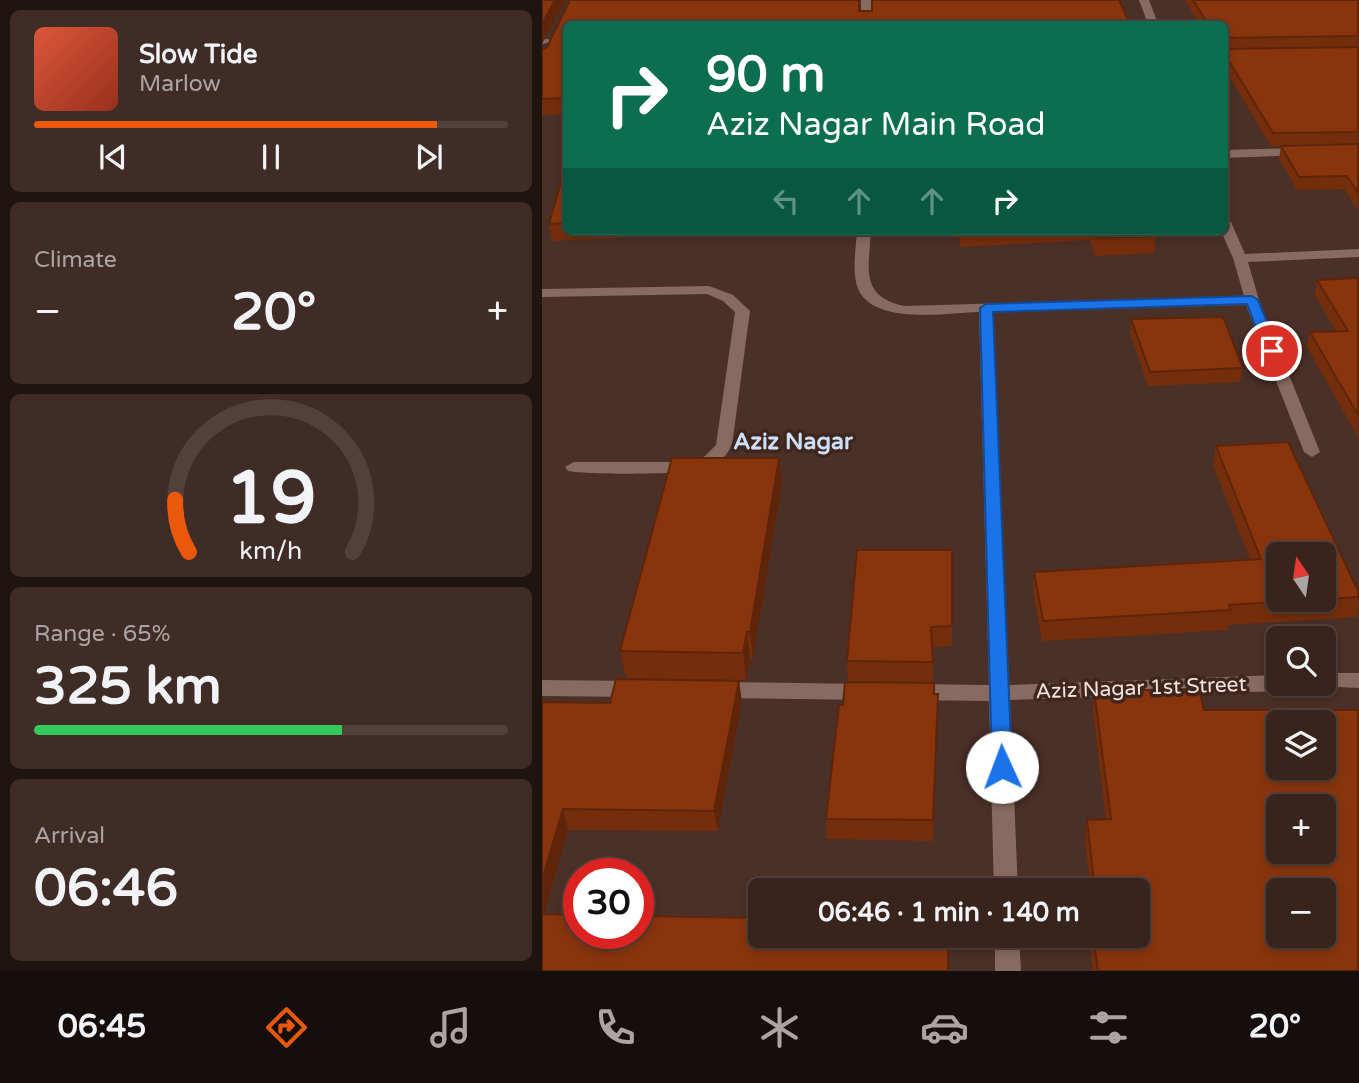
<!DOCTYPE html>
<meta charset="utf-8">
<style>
:root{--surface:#38241d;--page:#3f2c26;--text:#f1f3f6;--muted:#aba4a4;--line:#52413b;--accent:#ea580c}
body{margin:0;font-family:"Varela Round",sans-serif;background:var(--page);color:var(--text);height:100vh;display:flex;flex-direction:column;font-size:26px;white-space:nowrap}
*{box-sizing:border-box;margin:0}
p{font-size:23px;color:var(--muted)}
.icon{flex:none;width:38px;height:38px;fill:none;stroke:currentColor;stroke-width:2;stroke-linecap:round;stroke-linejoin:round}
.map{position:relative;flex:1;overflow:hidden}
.drawer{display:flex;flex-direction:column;gap:10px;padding:10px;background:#1f1410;width:542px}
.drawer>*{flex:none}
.top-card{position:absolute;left:21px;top:21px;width:665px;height:214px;border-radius:10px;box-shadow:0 4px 10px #0003,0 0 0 2px var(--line);background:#0b6e4f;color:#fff;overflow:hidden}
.needle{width:46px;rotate:347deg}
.buttons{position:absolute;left:724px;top:542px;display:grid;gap:14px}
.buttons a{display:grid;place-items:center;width:70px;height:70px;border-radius:10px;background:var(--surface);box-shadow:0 4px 10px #0003,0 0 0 2px var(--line);font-size:35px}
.speed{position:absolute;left:21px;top:858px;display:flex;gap:14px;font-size:35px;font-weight:700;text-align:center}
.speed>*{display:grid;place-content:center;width:91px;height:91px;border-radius:50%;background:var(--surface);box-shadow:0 4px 10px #0003,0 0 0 2px var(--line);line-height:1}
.speed .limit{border:10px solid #d22;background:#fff;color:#111}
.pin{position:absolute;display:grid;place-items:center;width:60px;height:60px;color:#fff;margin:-30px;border:4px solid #fff;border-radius:50%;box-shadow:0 2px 7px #0007}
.me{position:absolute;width:77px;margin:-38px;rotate:358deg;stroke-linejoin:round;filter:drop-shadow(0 0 5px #0008)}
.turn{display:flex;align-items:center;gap:24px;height:147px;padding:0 28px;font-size:32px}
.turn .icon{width:91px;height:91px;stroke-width:2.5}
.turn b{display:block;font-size:49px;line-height:60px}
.lanes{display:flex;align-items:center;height:66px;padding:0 28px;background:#0003;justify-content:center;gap:35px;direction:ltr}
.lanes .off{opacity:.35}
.big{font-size:52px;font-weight:700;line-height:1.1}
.drawer .card{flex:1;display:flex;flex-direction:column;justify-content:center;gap:10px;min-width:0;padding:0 24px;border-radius:10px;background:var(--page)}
.drawer .dial{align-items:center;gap:0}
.dial svg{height:182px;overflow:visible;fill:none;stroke:var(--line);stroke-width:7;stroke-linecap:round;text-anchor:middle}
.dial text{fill:var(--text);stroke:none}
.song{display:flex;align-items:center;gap:21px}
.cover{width:84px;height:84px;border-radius:10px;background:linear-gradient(135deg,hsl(10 70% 55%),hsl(10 70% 35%))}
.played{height:7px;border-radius:4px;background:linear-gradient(90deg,var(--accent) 85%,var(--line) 85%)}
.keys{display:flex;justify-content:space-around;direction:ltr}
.heat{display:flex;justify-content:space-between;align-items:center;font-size:38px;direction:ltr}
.charge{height:10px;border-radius:5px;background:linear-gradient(90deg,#34c759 65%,var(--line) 0)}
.trip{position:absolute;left:206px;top:878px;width:402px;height:70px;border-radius:10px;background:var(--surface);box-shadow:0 4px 10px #0003,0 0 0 2px var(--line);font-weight:700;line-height:70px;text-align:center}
.dock{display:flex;height:112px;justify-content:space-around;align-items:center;background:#160e0c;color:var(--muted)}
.dock .icon{width:49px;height:49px}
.dock .active{color:var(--accent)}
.dock b{font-size:32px;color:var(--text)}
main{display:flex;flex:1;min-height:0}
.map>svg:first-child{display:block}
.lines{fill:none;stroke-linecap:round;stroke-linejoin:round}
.minor{fill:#886b60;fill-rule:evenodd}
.wall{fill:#752e0c;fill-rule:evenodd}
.shaded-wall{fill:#5f250a}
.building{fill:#88350e;stroke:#5f250a;stroke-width:2;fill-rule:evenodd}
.route{fill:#1a73e8;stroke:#114b97;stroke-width:2}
.labels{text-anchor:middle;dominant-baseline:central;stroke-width:7;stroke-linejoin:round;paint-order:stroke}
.street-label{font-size:21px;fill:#f3e3dc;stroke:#3f261d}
.neighbourhood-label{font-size:23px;font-weight:bold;fill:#cde0f9;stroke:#3f261d}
</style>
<main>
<section class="drawer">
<div class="card">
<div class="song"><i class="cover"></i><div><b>Slow Tide</b><p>Marlow</p></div></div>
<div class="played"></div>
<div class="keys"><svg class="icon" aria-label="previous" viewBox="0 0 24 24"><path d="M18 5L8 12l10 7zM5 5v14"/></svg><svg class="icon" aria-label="pause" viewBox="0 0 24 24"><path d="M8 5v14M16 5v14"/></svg><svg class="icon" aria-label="next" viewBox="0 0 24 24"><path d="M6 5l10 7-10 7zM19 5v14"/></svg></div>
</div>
<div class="card"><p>Climate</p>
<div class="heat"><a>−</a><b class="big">20°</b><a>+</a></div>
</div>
<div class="card dial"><svg viewBox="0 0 100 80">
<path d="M14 69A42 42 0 1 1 86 69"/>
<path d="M14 69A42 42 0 0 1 8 46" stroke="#ea580c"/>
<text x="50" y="56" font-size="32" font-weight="700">19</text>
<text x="50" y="72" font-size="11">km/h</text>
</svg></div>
<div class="card"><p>Range · 65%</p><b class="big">325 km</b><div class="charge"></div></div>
<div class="card"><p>Arrival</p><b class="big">06:46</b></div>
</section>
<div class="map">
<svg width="817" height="971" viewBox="0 0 817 971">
<rect width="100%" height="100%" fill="#4a3027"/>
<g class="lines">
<g class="minor">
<rect x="319" y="0" width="10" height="24"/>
<polygon points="597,0 607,0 616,24 606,24"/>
<polygon points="0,38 14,41 0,44"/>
<polygon points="759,148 765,152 763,155 682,158 682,150"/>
<path d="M 682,218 L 689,222 L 703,254 L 817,249 L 817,257 L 706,262 L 717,300 L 778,452 L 770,457 L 762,452 L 704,305 L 451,312 L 467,685 L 737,675 L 737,684 L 747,684 L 744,688 L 737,691 L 468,700 L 476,891 L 452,891 L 447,701 L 369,700 L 362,697 L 359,692 L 362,687 L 369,684 L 447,685 L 437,312 C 404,313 328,326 315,286 C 310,269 314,248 315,231 L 329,231 C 327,268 317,296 362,306 L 702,296 L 691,258 L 679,231 L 682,231 Z"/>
<path d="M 167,286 L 191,295 L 208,311 L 190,445 C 185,455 178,463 168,468 C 151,475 45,475 26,471 L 23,467 L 32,462 L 151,462 L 163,456 L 174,445 L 193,312 L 181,301 L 165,294 L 0,297 L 0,289 Z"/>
<polygon points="782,673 817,673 817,688 775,686 774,684 782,684"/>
<polygon points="0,680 93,681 100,684 103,689 100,694 93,697 0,696"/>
<polygon points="177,682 324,684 331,687 334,692 331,697 324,700 177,698 170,695 167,690 170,685"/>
<polygon points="453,936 477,936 479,971 453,971"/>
</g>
</g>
<g class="wall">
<polygon points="28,0 317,0 317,11 330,11 330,0 577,0 588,24 24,24 24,114 0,115 0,49 5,47"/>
<polygon points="643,0 816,0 816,211 803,189 755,190 737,159 739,146 729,146 682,67 682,24 657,24"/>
<polygon points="24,182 24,231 78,231 77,238 10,241 7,224"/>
<polygon points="415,231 612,231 614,236 612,253 553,256 548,240 419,247"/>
<polygon points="816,278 816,437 765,347 768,332 794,331 773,295 775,280"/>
<polygon points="589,319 701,368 698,382 606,386 588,333"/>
<path d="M 746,442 L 816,591 L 816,609 L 815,617 L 686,625 L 686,630 L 500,641 L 491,592 L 492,572 L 708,559 L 671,465 L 674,446 ZM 737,555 L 782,555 L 782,600 L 737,600 Z"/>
<polygon points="237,458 240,483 211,659 208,659 204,680 84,678 78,651"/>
<polygon points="410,550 410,646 390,647 391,682 306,681 305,661"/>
<polygon points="552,691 662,710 816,971 551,971 549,957 551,937 597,936 597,891 549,891 543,840 545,820 564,819 551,711"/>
<polygon points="392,694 396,714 391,841 285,839 284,819"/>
<polygon points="200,701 176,831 26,830 2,914 0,971 0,702 68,703"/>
</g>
<g class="shaded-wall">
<polygon points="13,0 24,0 0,44 0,24"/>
<polygon points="237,458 240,483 211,659 208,632"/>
<polygon points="205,632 208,659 204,680 201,653"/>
<polygon points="197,681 200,701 176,831 172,811"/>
<polygon points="396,694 396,714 391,841 391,820"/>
<polygon points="21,809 26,830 0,921 0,880"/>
</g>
<g class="building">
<polygon points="0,0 13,0 0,24"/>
<polygon points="28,0 317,0 317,11 330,11 330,0 577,0 588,24 24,24 24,98 0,99 0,49 5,47"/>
<polygon points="651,0 816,0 816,36 682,38 682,24 666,24"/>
<polygon points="816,47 816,132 731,133 682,53 682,48 684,49"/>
<polygon points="816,144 816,193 805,176 757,177 739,146"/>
<polygon points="19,182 24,182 24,223 7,224"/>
<polygon points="552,231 612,231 614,236 554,238"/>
<polygon points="816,278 816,415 768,332 806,331 775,280"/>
<polygon points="681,317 701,368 608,372 589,319"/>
<polygon points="746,442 816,591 816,597 782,599 782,555 737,555 737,600 763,600 687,605 689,610 501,621 492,572 719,559 674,446"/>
<polygon points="130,458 237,458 208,632 205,632 201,653 78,651"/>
<polygon points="315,550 410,550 410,626 389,627 391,662 305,661"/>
<polygon points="74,679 197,681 172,811 21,809 0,880 0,702 68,703"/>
<polygon points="303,682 392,683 392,694 396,694 391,820 284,819 297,705 301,705"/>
<path d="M 657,689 L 662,710 L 816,710 L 816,971 L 556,971 L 551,937 L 597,936 L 597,891 L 553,891 L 545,820 L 569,819 L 552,691 ZM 737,723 L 782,723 L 782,768 L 737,768 ZM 737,807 L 782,807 L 782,852 L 737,852 ZM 737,891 L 782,891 L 782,936 L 737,936 Z"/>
<polygon points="0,914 37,915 37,933 96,933 96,916 219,918 219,936 406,936 406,971 0,971"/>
</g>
<polygon class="route" points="710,296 716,300 737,351 735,353 730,355 723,351 705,304 451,312 470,767 467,773 460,775 453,773 450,767 438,308 444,304"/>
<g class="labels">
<g class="street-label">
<text transform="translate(599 688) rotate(-2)">Aziz Nagar 1st Street</text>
</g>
<g class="neighbourhood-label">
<text x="251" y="442">Aziz Nagar</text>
</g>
</g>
</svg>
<div class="buttons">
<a><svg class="needle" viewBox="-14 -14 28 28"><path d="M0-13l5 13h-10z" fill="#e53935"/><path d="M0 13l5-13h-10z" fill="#aba4a4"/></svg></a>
<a><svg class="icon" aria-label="search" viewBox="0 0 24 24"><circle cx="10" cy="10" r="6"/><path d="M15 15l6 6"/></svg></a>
<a><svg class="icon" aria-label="layers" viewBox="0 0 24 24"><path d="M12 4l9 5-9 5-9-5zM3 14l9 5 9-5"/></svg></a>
<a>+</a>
<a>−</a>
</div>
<div class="speed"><div class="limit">30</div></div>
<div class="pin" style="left:730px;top:351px;background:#d93025"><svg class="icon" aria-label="arrive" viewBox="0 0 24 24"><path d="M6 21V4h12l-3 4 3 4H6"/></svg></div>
<svg class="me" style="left:460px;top:767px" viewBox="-20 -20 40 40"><circle r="19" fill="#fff"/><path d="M0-13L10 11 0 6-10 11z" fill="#1a73e8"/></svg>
<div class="trip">06:46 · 1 min · 140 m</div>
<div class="top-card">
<div class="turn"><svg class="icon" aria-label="right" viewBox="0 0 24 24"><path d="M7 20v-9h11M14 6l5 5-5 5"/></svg><div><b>90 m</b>Aziz Nagar Main Road</div></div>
<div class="lanes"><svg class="icon off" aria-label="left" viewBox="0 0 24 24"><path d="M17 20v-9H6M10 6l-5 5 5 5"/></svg><svg class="icon off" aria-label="ahead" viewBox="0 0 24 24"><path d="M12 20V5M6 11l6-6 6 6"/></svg><svg class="icon off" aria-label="ahead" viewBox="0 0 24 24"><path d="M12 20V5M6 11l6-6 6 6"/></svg><svg class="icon" aria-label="right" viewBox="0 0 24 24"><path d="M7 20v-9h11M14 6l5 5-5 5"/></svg></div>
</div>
</div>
</main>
<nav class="dock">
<b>06:45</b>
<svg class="icon active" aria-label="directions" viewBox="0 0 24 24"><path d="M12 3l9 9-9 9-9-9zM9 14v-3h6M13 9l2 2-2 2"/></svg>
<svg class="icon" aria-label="music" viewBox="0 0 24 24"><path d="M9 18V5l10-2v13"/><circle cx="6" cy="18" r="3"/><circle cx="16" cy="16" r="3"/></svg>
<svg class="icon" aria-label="phone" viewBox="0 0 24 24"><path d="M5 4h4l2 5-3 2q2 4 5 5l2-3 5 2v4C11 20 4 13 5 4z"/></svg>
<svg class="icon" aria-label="climate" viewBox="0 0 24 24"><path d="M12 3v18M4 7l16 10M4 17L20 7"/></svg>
<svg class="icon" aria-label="car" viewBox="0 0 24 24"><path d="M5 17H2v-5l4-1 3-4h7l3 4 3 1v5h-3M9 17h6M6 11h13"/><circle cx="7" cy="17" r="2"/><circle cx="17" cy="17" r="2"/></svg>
<svg class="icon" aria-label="filters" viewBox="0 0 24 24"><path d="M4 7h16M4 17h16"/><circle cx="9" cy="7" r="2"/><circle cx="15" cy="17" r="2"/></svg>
<b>20°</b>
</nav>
